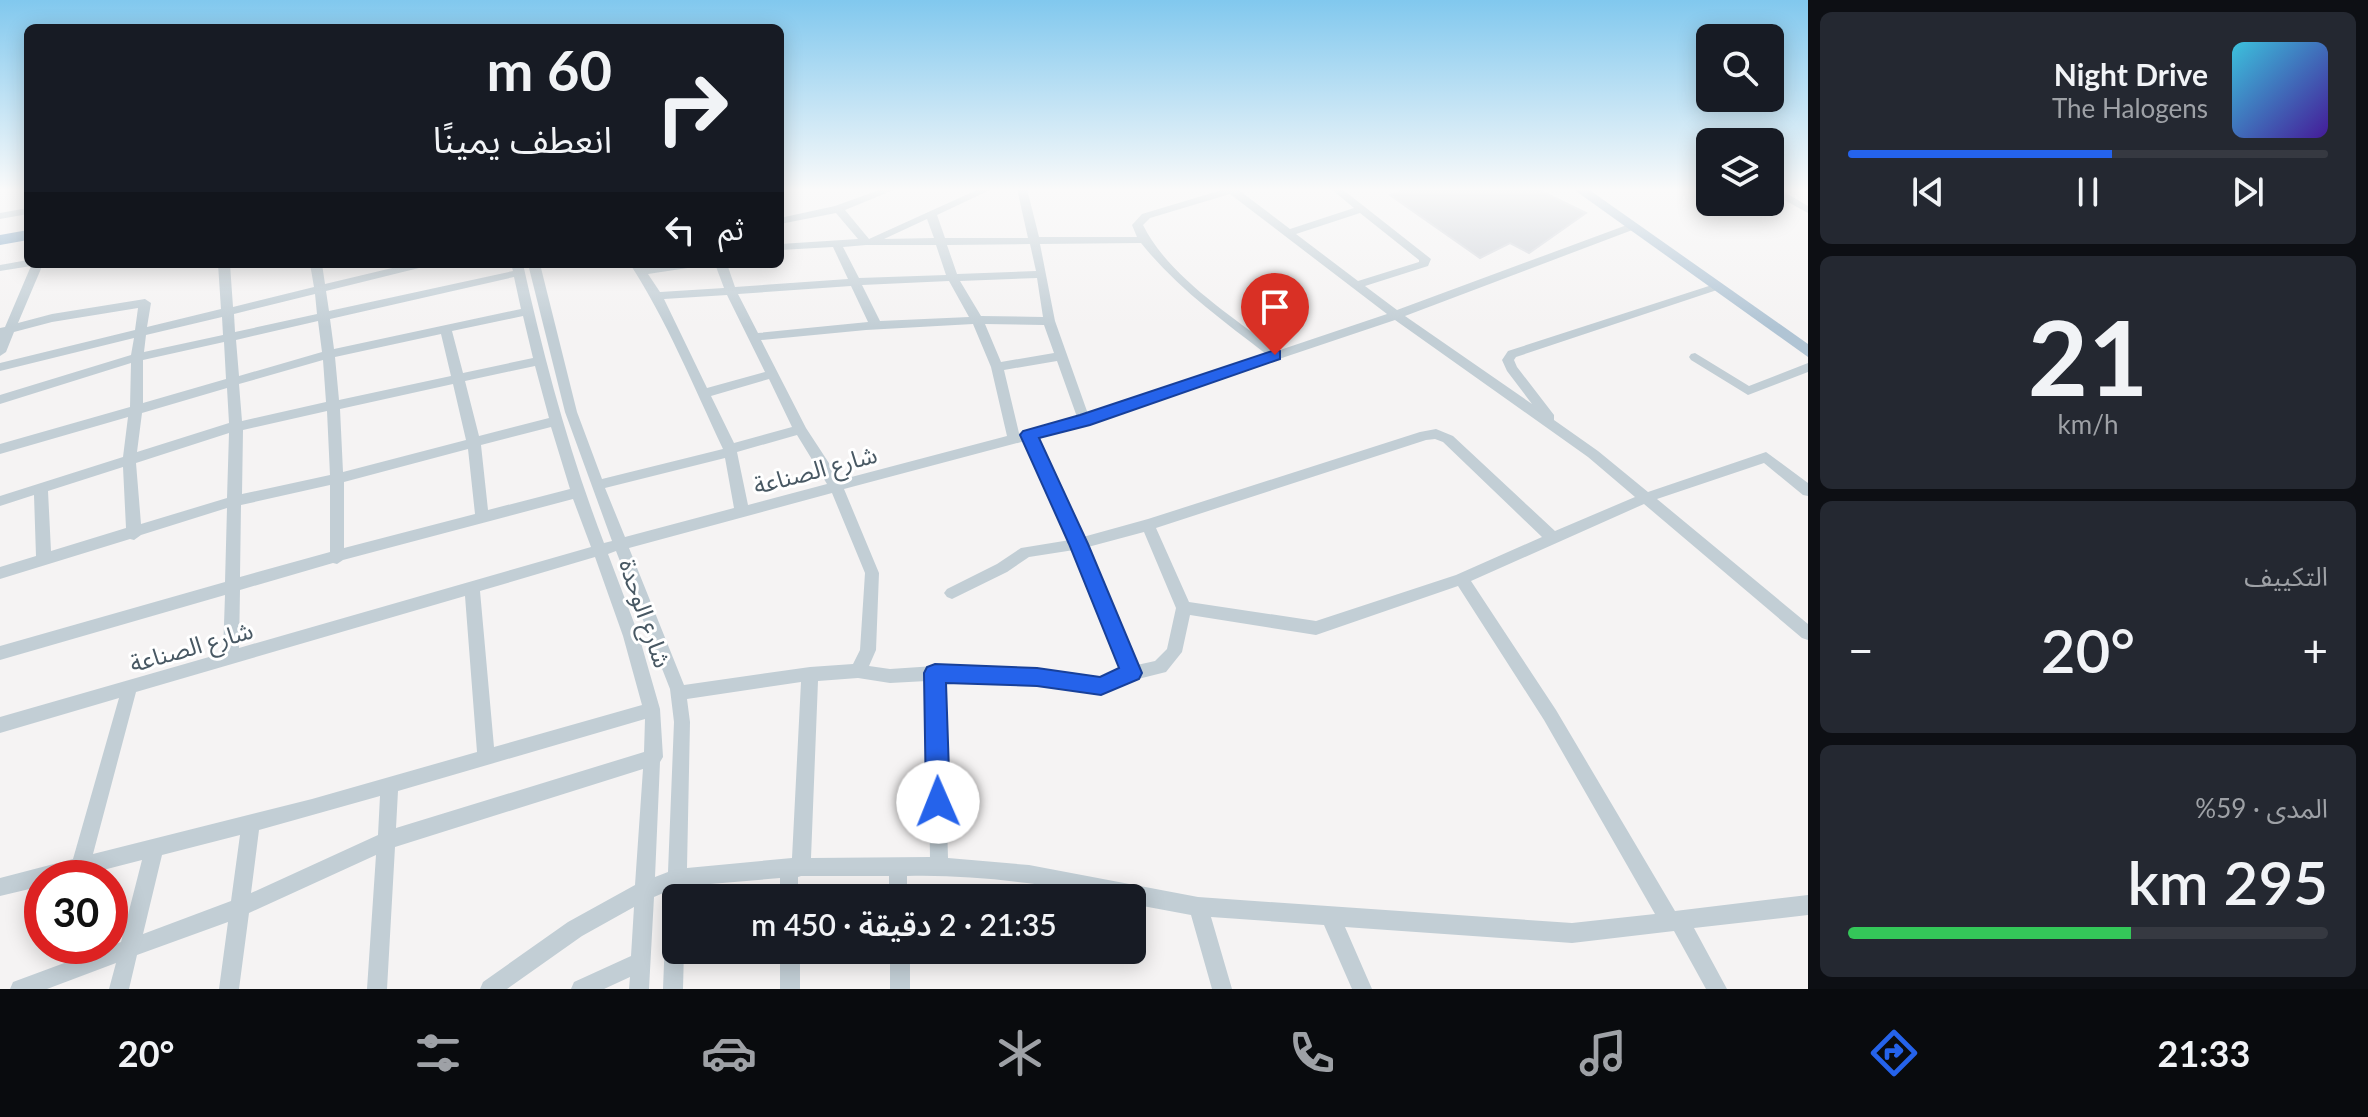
<!DOCTYPE html>
<html lang="ar">
<meta charset="utf-8">
<style>
:root{--surface:#171b24;--page:#242831;--text:#f1f3f6;--muted:#9ea1a6;--line:#363941;--accent:#2563eb}
body{margin:0;font-family:Lato,"Noto Sans Arabic",sans-serif;background:var(--page);color:var(--text);direction:rtl;height:100vh;display:flex;flex-direction:column;font-size:30px;white-space:nowrap}
*{box-sizing:border-box;margin:0}
p{font-size:26px;color:var(--muted)}
.icon{flex:none;width:44px;height:44px;fill:none;stroke:currentColor;stroke-width:2;stroke-linecap:round;stroke-linejoin:round}
.map{position:relative;flex:1;overflow:hidden;direction:ltr}
.details{display:flex;flex-direction:column;gap:12px;padding:12px;background:#0d0f14;width:560px}
.details>*{flex:none}
.banner{position:absolute;left:24px;top:24px;width:760px;height:244px;border-radius:12px;box-shadow:0 4px 20px #0003;direction:rtl;background:#171b24;color:var(--text);overflow:hidden}
.fabs{position:absolute;left:1696px;top:24px;display:grid;gap:16px}
.fabs a{display:grid;place-items:center;width:88px;height:88px;border-radius:12px;background:var(--surface);box-shadow:0 4px 20px #0003;font-size:40px}
.speed{position:absolute;left:24px;top:860px;display:flex;gap:16px;font-size:40px;font-weight:700;text-align:center}
.speed>*{display:grid;place-content:center;width:104px;height:104px;border-radius:50%;background:var(--surface);box-shadow:0 4px 20px #0003;line-height:1}
.speed .limit{border:12px solid #d22;background:#fff;color:#111}
.pin{position:absolute;display:grid;place-items:center;width:68px;height:68px;color:#fff;margin:-82px -34px;border-radius:50% 50% 50% 0;rotate:-45deg;box-shadow:0 0 8px #0007}
.pin .icon{rotate:45deg}
.me{position:absolute;width:88px;margin:-44px;rotate:359deg;stroke-linejoin:round;filter:drop-shadow(0 0 6px #0008)}
.turn{display:flex;align-items:center;gap:28px;height:168px;padding:0 40px;font-size:36px}
.turn .icon{width:104px;height:104px;stroke-width:2.5}
.turn b{display:block;font-size:56px;line-height:68px}
.then{display:flex;align-items:center;height:76px;padding:0 40px;background:#0003;gap:16px;font-size:30px}
.big{font-size:60px;font-weight:600;line-height:1.1}
.details .tile{flex:1;display:flex;flex-direction:column;justify-content:center;gap:12px;min-width:0;padding:0 28px;border-radius:12px;background:var(--page)}
.details .dial{align-items:center;gap:0}
.dial b{font-size:104px;line-height:1}
.song{display:flex;align-items:center;gap:24px}
.cover{width:96px;height:96px;border-radius:12px;background:linear-gradient(135deg,hsl(190 70% 55%),hsl(260 70% 35%))}
.played{height:8px;border-radius:4px;background:linear-gradient(90deg,var(--accent) 55%,var(--line) 55%)}
.keys{display:flex;justify-content:space-around;direction:ltr}
.heat{display:flex;justify-content:space-between;align-items:center;font-size:44px;direction:ltr}
.charge{height:12px;border-radius:6px;background:linear-gradient(90deg,#34c759 59%,var(--line) 0)}
.trip{position:absolute;left:662px;top:884px;width:484px;height:80px;border-radius:12px;background:var(--surface);box-shadow:0 4px 20px #0003;font-weight:600;line-height:80px;text-align:center;direction:rtl}
.menu{display:flex;height:128px;justify-content:space-around;align-items:center;background:#090b0e;color:var(--muted)}
.menu .icon{width:56px;height:56px}
.menu .on{color:var(--accent)}
.menu b{font-size:36px;color:var(--text)}
main{display:flex;flex:1;min-height:0}
.map>svg:first-child{display:block}
.building{fill:#ced2d8;stroke:#d6d9df;stroke-width:2}
.lines{fill:none;stroke-linecap:round;stroke-linejoin:round}
.minor{fill:#c2ced5;fill-rule:evenodd}
.major{fill:#b0c4d4;fill-rule:evenodd}
.highway{fill:#86a9c6;fill-rule:evenodd}
.route{fill:#2563eb;stroke:#184099;stroke-width:2}
.labels{text-anchor:middle;dominant-baseline:central;stroke-width:6;stroke-linejoin:round;paint-order:stroke}
.street-label{font-size:24px;fill:#485863;stroke:#fff}
</style>
<main>
<section class="details">
<div class="tile">
<div class="song"><i class="cover"></i><div><b>Night Drive</b><p>The Halogens</p></div></div>
<div class="played"></div>
<div class="keys"><svg class="icon" aria-label="previous" viewBox="0 0 24 24"><path d="M18 5L8 12l10 7zM5 5v14"/></svg><svg class="icon" aria-label="pause" viewBox="0 0 24 24"><path d="M8 5v14M16 5v14"/></svg><svg class="icon" aria-label="next" viewBox="0 0 24 24"><path d="M6 5l10 7-10 7zM19 5v14"/></svg></div>
</div>
<div class="tile dial"><b>21</b><p>km/h</p></div>
<div class="tile"><p>التكييف</p>
<div class="heat"><a>−</a><b class="big">20°</b><a>+</a></div>
</div>
<div class="tile"><p>المدى · 59%</p><b class="big">295 km</b><div class="charge"></div></div>
</section>
<div class="map">
<svg width="1808" height="989" viewBox="0 0 1808 989">
<rect width="100%" height="100%" fill="#f5f3f3"/>
<polygon class="building" points="1408,189 1537,189 1586,213 1529,253 1510,243 1480,258 1390,195"/>
<g class="lines">
<g class="minor">
<path d="M 882,189 L 896,189 L 845,210 L 869,239 L 979,189 L 992,189 L 937,215 L 945,238 L 1028,238 L 1017,189 L 1027,189 L 1039,237 L 1137,237 L 1132,225 L 1142,214 L 1225,189 L 1242,189 L 1240,191 L 1290,229 L 1354,208 L 1331,189 L 1342,189 L 1431,259 L 1428,266 L 1365,286 L 1397,310 L 1627,225 L 1635,225 L 1635,229 L 1405,316 L 1532,404 L 1507,371 L 1502,360 L 1508,351 L 1712,285 L 1720,285 L 1720,289 L 1516,357 L 1514,360 L 1517,367 L 1554,415 L 1554,420 L 1598,451 L 1648,492 L 1766,452 L 1808,483 L 1808,496 L 1803,495 L 1764,463 L 1657,499 L 1808,624 L 1808,640 L 1802,638 L 1644,504 L 1471,581 L 1556,710 L 1675,911 L 1808,895 L 1808,915 L 1694,928 L 1727,989 L 1706,989 L 1674,931 L 1572,943 L 1345,927 L 1372,989 L 1352,989 L 1324,925 L 1211,917 L 1232,989 L 1212,989 L 1191,915 L 1132,904 L 1132,898 C 1096,898 1062,887 1027,883 C 987,878 947,875 907,876 L 907,898 L 889,898 L 889,876 L 801,876 L 798,877 L 798,898 L 780,898 L 780,878 L 687,886 L 686,898 L 676,898 L 676,950 L 684,950 L 683,989 L 663,989 L 666,913 L 672,905 L 668,898 L 668,891 L 654,897 L 649,989 L 629,989 L 630,977 L 604,989 L 571,989 L 574,982 L 631,956 L 634,907 L 582,936 L 507,989 L 480,989 L 483,982 L 568,922 L 635,885 L 643,769 L 395,847 L 387,989 L 367,989 L 376,855 L 249,913 L 239,989 L 219,989 L 228,922 L 137,955 L 129,989 L 109,989 L 116,963 L 47,989 L 10,989 L 13,982 L 121,942 L 142,860 L 72,878 L 42,878 L 42,886 L 0,896 L 0,878 L 73,859 L 119,698 L 0,733 L 0,717 L 223,653 L 225,595 L 0,660 L 0,646 L 225,582 L 227,508 L 141,535 L 134,540 L 130,539 L 0,579 L 0,567 L 36,556 L 34,495 L 0,506 L 0,496 L 123,457 L 128,417 L 0,454 L 0,444 L 130,407 L 131,363 L 0,404 L 0,395 L 131,355 L 134,338 L 0,371 L 0,363 L 135,330 L 138,308 L 52,322 L 14,332 L 6,352 L 0,356 L 0,328 L 5,327 L 31,266 L 0,271 L 0,265 L 28,260 L 28,264 L 43,264 L 18,323 L 52,314 L 145,299 L 151,303 L 147,327 L 221,309 L 218,264 L 230,264 L 233,307 L 314,287 L 310,264 L 322,264 L 325,284 L 409,264 L 429,264 L 427,266 L 326,291 L 329,311 L 513,271 L 511,264 L 523,264 C 544,359 569,452 604,543 L 612,541 L 565,412 L 528,264 L 540,264 L 577,412 L 602,479 L 723,449 C 694,387 666,319 630,264 L 642,264 L 644,268 L 671,264 L 700,264 L 694,267 L 648,274 L 660,292 L 724,288 L 715,264 L 727,264 L 735,287 L 848,279 L 833,247 L 780,250 L 780,244 L 858,239 L 836,213 L 780,224 L 780,218 L 835,206 ZM 1230,194 L 1387,314 L 1277,351 C 1233,317 1168,276 1143,225 L 1150,218 ZM 1360,213 L 1419,260 L 1419,262 L 1358,281 L 1296,234 ZM 927,219 L 934,238 L 884,239 ZM 1141,243 C 1176,287 1222,320 1266,354 L 1088,414 L 1055,321 L 1040,244 ZM 1030,244 L 1036,271 L 957,274 L 947,245 ZM 866,245 L 936,245 L 946,275 L 859,278 L 843,247 ZM 514,277 L 521,309 L 334,349 L 330,319 ZM 1037,278 L 1043,317 L 981,316 L 960,281 ZM 949,281 L 969,317 L 880,321 L 862,285 ZM 851,286 L 868,322 L 758,333 L 738,294 ZM 315,294 L 317,314 L 235,332 L 234,314 ZM 727,295 L 765,372 L 707,388 L 664,299 ZM 523,316 L 533,358 L 463,373 L 452,331 ZM 222,317 L 223,335 L 144,352 L 146,335 ZM 1395,320 L 1588,457 L 1635,497 L 1555,531 L 1453,436 L 1436,429 L 1420,432 L 1148,519 L 1083,537 L 1037,437 L 1089,423 ZM 318,321 L 322,352 L 239,376 L 236,340 ZM 973,324 L 991,367 L 1007,436 L 840,480 L 806,428 L 761,340 L 866,330 ZM 985,324 L 1044,325 L 1054,353 L 1001,362 ZM 441,334 L 451,376 L 339,400 L 335,357 ZM 224,342 L 226,379 L 143,403 L 143,360 ZM 323,360 L 326,402 L 242,421 L 239,384 ZM 1057,361 L 1077,417 L 1019,433 L 1004,370 ZM 535,366 L 549,418 L 479,436 L 465,381 ZM 769,379 L 792,427 L 734,443 L 711,396 ZM 453,384 L 466,440 L 343,472 L 340,409 ZM 227,388 L 229,423 L 137,452 L 142,413 ZM 327,411 L 330,475 L 242,494 L 243,430 ZM 551,427 L 570,489 L 488,510 L 481,445 ZM 229,433 L 227,498 L 141,524 L 136,463 ZM 797,435 L 827,484 L 748,505 L 737,452 ZM 1435,439 L 1443,442 L 1542,537 L 1456,575 L 1316,621 L 1189,602 L 1156,528 L 1426,440 ZM 1025,441 L 1070,540 L 1021,548 L 997,564 L 947,589 L 944,593 L 947,597 L 952,599 L 1007,572 L 1029,557 L 1074,550 L 1123,670 L 1100,679 L 1037,670 L 935,666 L 890,669 L 869,666 L 876,650 L 879,573 L 844,489 ZM 468,449 L 475,514 L 344,548 L 344,482 ZM 725,458 L 734,508 L 625,537 L 605,488 ZM 123,467 L 126,528 L 51,551 L 48,491 ZM 330,485 L 330,552 L 240,577 L 241,505 ZM 832,493 L 865,573 L 860,650 L 853,664 L 810,667 L 684,685 L 629,548 ZM 573,499 L 591,547 L 239,648 L 240,590 L 333,563 L 337,564 L 343,560 ZM 1144,532 L 1176,608 L 1167,649 L 1155,661 L 1137,665 L 1088,547 ZM 616,551 L 670,689 L 674,722 L 668,872 L 655,877 L 660,762 L 663,757 L 660,709 L 639,636 L 608,554 ZM 595,557 L 623,636 L 642,705 L 494,747 L 480,591 ZM 1458,586 L 1544,720 L 1655,914 L 1572,923 L 1198,897 L 1029,865 L 948,858 L 943,680 L 1037,684 L 1101,693 L 1134,680 L 1166,672 L 1182,652 L 1190,615 L 1316,635 ZM 465,596 L 477,752 L 312,799 L 93,854 L 136,692 ZM 858,678 L 890,683 L 927,681 L 930,857 L 811,858 L 818,681 ZM 801,682 L 792,858 L 687,868 L 690,722 L 687,699 ZM 645,719 L 644,752 L 396,828 L 398,791 ZM 380,796 L 378,835 L 251,893 L 259,830 ZM 240,835 L 231,901 L 143,934 L 162,855 Z"/>
<polygon points="1770,189 1779,189 1808,206 1808,213 1770,192"/>
<polygon points="28,208 28,214 0,219 0,213"/>
<polygon points="1695,353 1749,386 1808,363 1808,372 1748,395 1691,360 1689,357 1691,354"/>
<rect x="780" y="950" width="20" height="39"/>
<rect x="890" y="950" width="20" height="39"/>
</g>
<polygon class="major" points="1573,189 1588,189 1808,344 1808,357"/>
<polygon class="highway" points="28,230 28,240 0,245 0,235"/>
</g>
<linearGradient id="sky" x2="0" y2="1"><stop stop-color="#81c8ee"/><stop offset="0.58" stop-color="#fafafa"/><stop offset="1" stop-color="#fafafa" stop-opacity="0"/></linearGradient>
<rect width="1808" height="327" fill="url(#sky)"/>
<polygon class="route" points="1275,350 1280,351 1280,359 1090,425 1039,438 1088,544 1142,673 1139,679 1101,695 1037,686 946,683 950,802 946,810 938,813 930,810 926,802 924,673 927,667 935,664 1037,668 1100,677 1119,668 1069,544 1020,435 1023,431 1080,415"/>
<g class="labels">
<g class="street-label">
<text transform="translate(815 469) rotate(-15)">شارع الصناعة</text>
<text transform="translate(646 613) rotate(71)">شارع الوحدة</text>
<text transform="translate(191 646) rotate(-16)">شارع الصناعة</text>
</g>
</g>
</svg>
<div class="fabs">
<a><svg class="icon" aria-label="search" viewBox="0 0 24 24"><circle cx="10" cy="10" r="6"/><path d="M15 15l6 6"/></svg></a>
<a><svg class="icon" aria-label="layers" viewBox="0 0 24 24"><path d="M12 4l9 5-9 5-9-5zM3 14l9 5 9-5"/></svg></a>
</div>
<div class="speed"><div class="limit">30</div></div>
<div class="pin" style="left:1275px;top:355px;background:#d93025"><svg class="icon" aria-label="arrive" viewBox="0 0 24 24"><path d="M6 21V4h12l-3 4 3 4H6"/></svg></div>
<svg class="me" style="left:938px;top:802px" viewBox="-20 -20 40 40"><circle r="19" fill="#fff"/><path d="M0-13L10 11 0 6-10 11z" fill="#2563eb"/></svg>
<div class="trip">21:35 · 2 دقيقة · 450 m</div>
<div class="banner">
<div class="turn"><svg class="icon" aria-label="right" viewBox="0 0 24 24"><path d="M7 20v-9h11M14 6l5 5-5 5"/></svg><div><b>60 m</b>انعطف يمينًا</div></div>
<div class="then">ثم<svg class="icon" aria-label="left" viewBox="0 0 24 24"><path d="M17 20v-9H6M10 6l-5 5 5 5"/></svg></div>
</div>
</div>
</main>
<nav class="menu">
<b>21:33</b>
<svg class="icon on" aria-label="directions" viewBox="0 0 24 24"><path d="M12 3l9 9-9 9-9-9zM9 14v-3h6M13 9l2 2-2 2"/></svg>
<svg class="icon" aria-label="music" viewBox="0 0 24 24"><path d="M9 18V5l10-2v13"/><circle cx="6" cy="18" r="3"/><circle cx="16" cy="16" r="3"/></svg>
<svg class="icon" aria-label="phone" viewBox="0 0 24 24"><path d="M5 4h4l2 5-3 2q2 4 5 5l2-3 5 2v4C11 20 4 13 5 4z"/></svg>
<svg class="icon" aria-label="climate" viewBox="0 0 24 24"><path d="M12 3v18M4 7l16 10M4 17L20 7"/></svg>
<svg class="icon" aria-label="car" viewBox="0 0 24 24"><path d="M5 17H2v-5l4-1 3-4h7l3 4 3 1v5h-3M9 17h6M6 11h13"/><circle cx="7" cy="17" r="2"/><circle cx="17" cy="17" r="2"/></svg>
<svg class="icon" aria-label="filters" viewBox="0 0 24 24"><path d="M4 7h16M4 17h16"/><circle cx="9" cy="7" r="2"/><circle cx="15" cy="17" r="2"/></svg>
<b>20°</b>
</nav>
